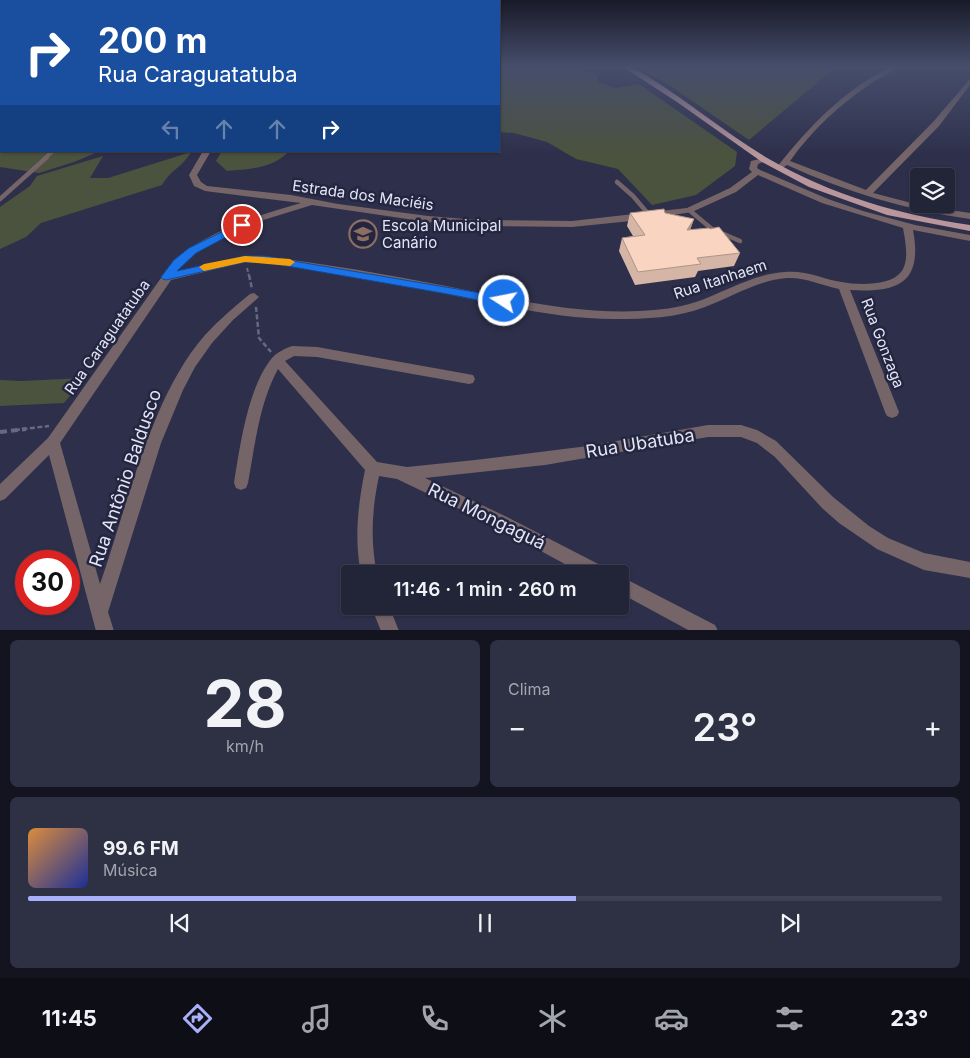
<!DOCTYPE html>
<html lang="pt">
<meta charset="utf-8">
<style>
:root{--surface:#222438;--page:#2e3043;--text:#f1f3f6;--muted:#a2a4ae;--line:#3f4153;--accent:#a8b0fc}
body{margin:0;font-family:Inter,sans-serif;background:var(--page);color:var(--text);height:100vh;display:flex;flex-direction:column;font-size:19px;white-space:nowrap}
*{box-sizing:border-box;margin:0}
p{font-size:16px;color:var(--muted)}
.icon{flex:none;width:28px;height:28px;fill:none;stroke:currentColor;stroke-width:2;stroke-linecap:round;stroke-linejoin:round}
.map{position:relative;height:630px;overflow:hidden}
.details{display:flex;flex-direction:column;gap:10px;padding:10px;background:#13141f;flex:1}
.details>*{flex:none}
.guide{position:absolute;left:0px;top:0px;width:500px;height:152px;box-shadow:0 1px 4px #0004,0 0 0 1px var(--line);background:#1a4fa0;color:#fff;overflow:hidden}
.tools{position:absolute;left:910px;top:168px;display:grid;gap:10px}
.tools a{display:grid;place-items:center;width:45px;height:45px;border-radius:5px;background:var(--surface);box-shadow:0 1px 4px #0004,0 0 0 1px var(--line);font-size:25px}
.speed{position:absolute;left:15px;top:550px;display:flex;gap:10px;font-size:25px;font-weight:700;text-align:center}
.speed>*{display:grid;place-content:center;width:65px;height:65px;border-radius:50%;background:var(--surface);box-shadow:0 1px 4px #0004,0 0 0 1px var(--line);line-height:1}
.speed .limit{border:8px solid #d22;background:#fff;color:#111}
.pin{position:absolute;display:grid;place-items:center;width:42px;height:42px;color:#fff;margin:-21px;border:2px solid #fff;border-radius:50%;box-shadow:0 1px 5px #0007}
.me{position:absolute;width:55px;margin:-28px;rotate:281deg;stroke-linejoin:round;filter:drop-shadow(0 0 4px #0008)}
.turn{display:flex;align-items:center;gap:18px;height:105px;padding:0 15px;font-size:22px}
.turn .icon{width:65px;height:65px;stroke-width:2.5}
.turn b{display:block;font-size:35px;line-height:42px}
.lanes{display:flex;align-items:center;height:48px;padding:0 15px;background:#0003;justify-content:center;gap:25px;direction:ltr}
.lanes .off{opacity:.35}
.big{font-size:38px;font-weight:600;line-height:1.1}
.details .tile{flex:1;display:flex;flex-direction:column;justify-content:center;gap:8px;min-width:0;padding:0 18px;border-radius:8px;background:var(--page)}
.details .dial{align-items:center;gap:0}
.dial b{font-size:65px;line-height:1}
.song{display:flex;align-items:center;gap:15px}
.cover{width:60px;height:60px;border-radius:8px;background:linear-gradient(135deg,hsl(30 70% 55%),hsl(230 70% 35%))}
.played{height:5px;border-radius:2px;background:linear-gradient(90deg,var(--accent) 60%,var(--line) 60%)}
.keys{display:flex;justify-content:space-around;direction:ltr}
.heat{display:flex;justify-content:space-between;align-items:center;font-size:28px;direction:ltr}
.details .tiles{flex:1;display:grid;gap:10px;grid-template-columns:1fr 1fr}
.tile:last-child{grid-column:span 2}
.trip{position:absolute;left:341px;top:565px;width:288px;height:50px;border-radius:5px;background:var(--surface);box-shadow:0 1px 4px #0004,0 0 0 1px var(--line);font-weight:600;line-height:50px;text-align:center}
.tab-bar{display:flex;height:80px;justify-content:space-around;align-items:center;background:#0e0e16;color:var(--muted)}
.tab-bar .icon{width:35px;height:35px}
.tab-bar .active{color:var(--accent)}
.tab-bar b{font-size:22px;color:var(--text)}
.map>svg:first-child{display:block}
.green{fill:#4b523d}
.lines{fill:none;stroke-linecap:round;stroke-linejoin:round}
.path-far2{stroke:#676981;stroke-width:2;stroke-dasharray:4 2;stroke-linecap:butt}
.path-far1{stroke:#676981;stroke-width:2.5;stroke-dasharray:5 2.5;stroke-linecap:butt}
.path{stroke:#676981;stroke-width:4;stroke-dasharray:7 4;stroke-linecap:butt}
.service-far1{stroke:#766568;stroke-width:4}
.service{stroke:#766568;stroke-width:4.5}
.minor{fill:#766568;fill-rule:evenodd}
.primary{fill:#b8969c;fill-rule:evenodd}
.wall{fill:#d5b6a6}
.shaded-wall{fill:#ae9487}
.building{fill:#f8d4c1;stroke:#ae9487}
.route{fill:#1a73e8;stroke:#114b97}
.slow{fill:#f59e0b}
.labels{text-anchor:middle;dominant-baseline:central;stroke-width:5;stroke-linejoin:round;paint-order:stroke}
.street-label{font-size:15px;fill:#e3e5f7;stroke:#242640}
.poi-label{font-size:15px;fill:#e3e5f7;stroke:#242640;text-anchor:start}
.near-street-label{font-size:18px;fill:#e3e5f7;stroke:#242640}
</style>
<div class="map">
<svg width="970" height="631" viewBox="0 0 970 631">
<rect width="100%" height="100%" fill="#2e304b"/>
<g class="green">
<polygon points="499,67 572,67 597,75 598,82 616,88 639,84 737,152 735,166 696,195 652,205 618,169 576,159 547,142 514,133 499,132"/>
<polygon points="636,67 836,67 749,140 663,81"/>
<polygon points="0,124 1,151 100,151 74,162 39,173 0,167"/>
<path d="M 222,151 L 289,151 C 273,169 248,169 227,171 L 216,161 Z"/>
<path d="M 191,152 C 184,166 169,171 162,185 L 41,223 L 26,237 L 0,249 L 0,207 L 30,186 L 37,176 L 103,156 L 90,178 L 108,178 Z"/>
<polygon points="85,378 64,403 0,406 0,380 21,381"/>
</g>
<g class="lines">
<polyline class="path-far2" points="247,268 249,276"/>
<g class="path-far1">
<polyline points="249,275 252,289"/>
<polyline points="256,307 259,338 271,352"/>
<polyline points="15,430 49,426"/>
</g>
<polyline class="path" points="0,432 26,429"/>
<polyline class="service-far1" points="45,158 53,151"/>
<g class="service">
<polyline points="617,182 633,196 650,216"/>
<polyline points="0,199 47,157"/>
<polyline points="689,210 712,229 740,241"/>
</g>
<g class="minor">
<path d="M 891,67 L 899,67 C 891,73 881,77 872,83 C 840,104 812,130 790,161 L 866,190 L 933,122 L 970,79 L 970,85 L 939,126 L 873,193 L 923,206 L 970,213 L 970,219 C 906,210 846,192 787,165 L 781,169 L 777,167 C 809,127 844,89 891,67 Z"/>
<rect x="0" y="101" width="1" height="4"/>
<path d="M 203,151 L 211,151 L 197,175 L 201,182 L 207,186 L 291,195 L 338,204 L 428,216 L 479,220 L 572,221 L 687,208 L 730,188 L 752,172 L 749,169 L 751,161 L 764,158 L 768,160 L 758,164 L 757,168 L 760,170 L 828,199 L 863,211 L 915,225 L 970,235 L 970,241 L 913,230 C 923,283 898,293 850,290 L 899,412 L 897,416 L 892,418 L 887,416 L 885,412 L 839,289 C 821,285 805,277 787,278 C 758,280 732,297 705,307 C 676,318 646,319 615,319 C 559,319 502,305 447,294 C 386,282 325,271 264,262 L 245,262 L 171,280 L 60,443 L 100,584 C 127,507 151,396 205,335 C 219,320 234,307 250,294 L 254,293 L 259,297 L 233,320 L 212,343 L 195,367 L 183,390 L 161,443 L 108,612 L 114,631 L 96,631 L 49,455 L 5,499 L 0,501 L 0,484 L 48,438 L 173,261 C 211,230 255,216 301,203 L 205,191 L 194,186 L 189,175 ZM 758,175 L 822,203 L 903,228 C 905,240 910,261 901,272 C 890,287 853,285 836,281 C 819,277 803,270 785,272 C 753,274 725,292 696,302 C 678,308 659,310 640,311 C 575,314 510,299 446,286 C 386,274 325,264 264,256 L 245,256 L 177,271 L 181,265 L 195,254 L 226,235 L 260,221 L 312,205 L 428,222 L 479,226 L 572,227 L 641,220 L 692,212 L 736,192 Z"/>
<path d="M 292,346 L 317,347 L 473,375 L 475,379 L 473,383 L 469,384 L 317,357 L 294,356 L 285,361 L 377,462 L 407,467 L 475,460 L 588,446 L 708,425 L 741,425 L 757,430 L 776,441 L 833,497 L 869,526 L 888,538 L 924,553 L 970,562 L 970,578 L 924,570 L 877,549 L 839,523 L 822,508 L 775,457 L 757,443 L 741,437 L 708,437 L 545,465 L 425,478 L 507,517 L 606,568 L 608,574 L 583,574 L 497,527 L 397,479 L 379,476 C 372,509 370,540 377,574 L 361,574 C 354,538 358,505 365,470 L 278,369 C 259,404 255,445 248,483 L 246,488 L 241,490 L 236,488 L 234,483 C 240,446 248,387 272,358 C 276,353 286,348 292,346 Z"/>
<polygon points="620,576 715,625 718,631 690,631 620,593"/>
<polygon points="371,606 389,606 399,631 381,631"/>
</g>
<path class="primary" d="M 623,67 L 631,67 L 647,76 C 689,102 727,134 769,159 C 831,195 900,215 970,225 L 970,231 L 887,215 L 809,187 L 762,162 L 677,102 Z"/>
</g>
<polygon class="wall" points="630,213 665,213 694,219 690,230 710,229 740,253 734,266 698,271 695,277 635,285 619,251 622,238 633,236 627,226"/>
<polygon class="shaded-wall" points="694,219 689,233 687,230"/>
<polygon class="building" points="664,209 665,213 694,219 687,230 709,228 710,229 719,227 740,253 697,258 701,264 638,272 622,238 645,235 630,213"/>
<linearGradient id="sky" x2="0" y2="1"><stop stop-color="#191a29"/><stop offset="0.43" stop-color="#464e6c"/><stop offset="1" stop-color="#464e6c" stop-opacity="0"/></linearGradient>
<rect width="970" height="155" fill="url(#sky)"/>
<polygon class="route" points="242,222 247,225 245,227 196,253 177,271 245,256 264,256 504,297 509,301 504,305 442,293 264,262 245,262 166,280 163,279 161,277 174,260 189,248"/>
<polygon class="slow" points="245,256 290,259 295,262 290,266 245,262 204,271 199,267 204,264"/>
<defs>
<g id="school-ring" transform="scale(1.4375)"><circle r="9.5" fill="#242640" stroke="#8d6e63" stroke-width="1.5"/><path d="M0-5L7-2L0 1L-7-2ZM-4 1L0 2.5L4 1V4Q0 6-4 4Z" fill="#8d6e63"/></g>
</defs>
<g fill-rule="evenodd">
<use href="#school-ring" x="363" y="234"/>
</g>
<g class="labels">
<g class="street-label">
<text transform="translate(363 195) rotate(8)">Estrada dos Maciéis</text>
<text transform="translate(720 279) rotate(-18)">Rua Itanhaem</text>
<text transform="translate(107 337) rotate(-55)">Rua Caraguatatuba</text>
<text transform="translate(883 343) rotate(69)">Rua Gonzaga</text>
</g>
<g class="poi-label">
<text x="382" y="225">Escola Municipal<tspan x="382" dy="17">Canário</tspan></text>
</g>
<g class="near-street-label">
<text transform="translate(640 443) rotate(-9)">Rua Ubatuba</text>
<text transform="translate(125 478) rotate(-71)">Rua Antônio Baldusco</text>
<text transform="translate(487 516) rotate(26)">Rua Mongaguá</text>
</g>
</g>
</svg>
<div class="tools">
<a><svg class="icon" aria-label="layers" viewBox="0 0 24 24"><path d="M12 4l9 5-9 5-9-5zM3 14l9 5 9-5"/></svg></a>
</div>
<div class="speed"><div class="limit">30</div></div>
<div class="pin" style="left:242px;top:225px;background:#d93025"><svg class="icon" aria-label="arrive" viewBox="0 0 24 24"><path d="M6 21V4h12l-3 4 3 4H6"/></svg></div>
<svg class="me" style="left:504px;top:301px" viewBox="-20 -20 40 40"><circle r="17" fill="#1a73e8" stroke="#fff" stroke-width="3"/><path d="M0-11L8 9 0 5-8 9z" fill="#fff"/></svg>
<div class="trip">11:46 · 1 min · 260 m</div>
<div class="guide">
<div class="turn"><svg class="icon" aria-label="right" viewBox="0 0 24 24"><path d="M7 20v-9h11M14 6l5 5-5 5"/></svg><div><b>200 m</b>Rua Caraguatatuba</div></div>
<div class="lanes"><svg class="icon off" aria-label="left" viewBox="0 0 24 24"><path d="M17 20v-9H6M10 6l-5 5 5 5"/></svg><svg class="icon off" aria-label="ahead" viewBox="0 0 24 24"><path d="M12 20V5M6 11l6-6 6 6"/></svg><svg class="icon off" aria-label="ahead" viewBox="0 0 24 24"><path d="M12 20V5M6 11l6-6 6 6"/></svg><svg class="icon" aria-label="right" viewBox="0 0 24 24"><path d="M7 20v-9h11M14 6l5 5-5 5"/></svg></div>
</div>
</div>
<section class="details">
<div class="tiles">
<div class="tile dial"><b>28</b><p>km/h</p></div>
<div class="tile"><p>Clima</p>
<div class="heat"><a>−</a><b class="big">23°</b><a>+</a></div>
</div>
<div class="tile">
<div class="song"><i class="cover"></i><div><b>99.6 FM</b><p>Música</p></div></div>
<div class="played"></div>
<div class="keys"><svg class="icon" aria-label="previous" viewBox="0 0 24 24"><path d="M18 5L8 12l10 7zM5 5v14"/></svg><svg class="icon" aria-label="pause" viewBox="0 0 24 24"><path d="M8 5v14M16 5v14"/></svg><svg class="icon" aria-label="next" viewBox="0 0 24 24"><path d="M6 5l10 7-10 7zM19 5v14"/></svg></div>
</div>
</div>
</section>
<nav class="tab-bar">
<b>11:45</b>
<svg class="icon active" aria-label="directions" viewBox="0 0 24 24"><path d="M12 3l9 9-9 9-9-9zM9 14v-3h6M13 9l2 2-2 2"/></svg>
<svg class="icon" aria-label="music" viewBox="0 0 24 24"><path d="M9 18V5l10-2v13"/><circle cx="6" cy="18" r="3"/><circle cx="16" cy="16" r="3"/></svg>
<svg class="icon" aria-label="phone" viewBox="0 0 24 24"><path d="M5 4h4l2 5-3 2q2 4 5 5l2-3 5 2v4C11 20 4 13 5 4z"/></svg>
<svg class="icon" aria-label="climate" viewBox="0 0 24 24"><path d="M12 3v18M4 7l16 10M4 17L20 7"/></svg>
<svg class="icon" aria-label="car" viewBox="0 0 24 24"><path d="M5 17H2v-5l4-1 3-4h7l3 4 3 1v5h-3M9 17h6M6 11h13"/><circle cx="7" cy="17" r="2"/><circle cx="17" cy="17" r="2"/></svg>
<svg class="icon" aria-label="filters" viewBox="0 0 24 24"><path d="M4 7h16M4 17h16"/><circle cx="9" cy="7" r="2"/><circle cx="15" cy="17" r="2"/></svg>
<b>23°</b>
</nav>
